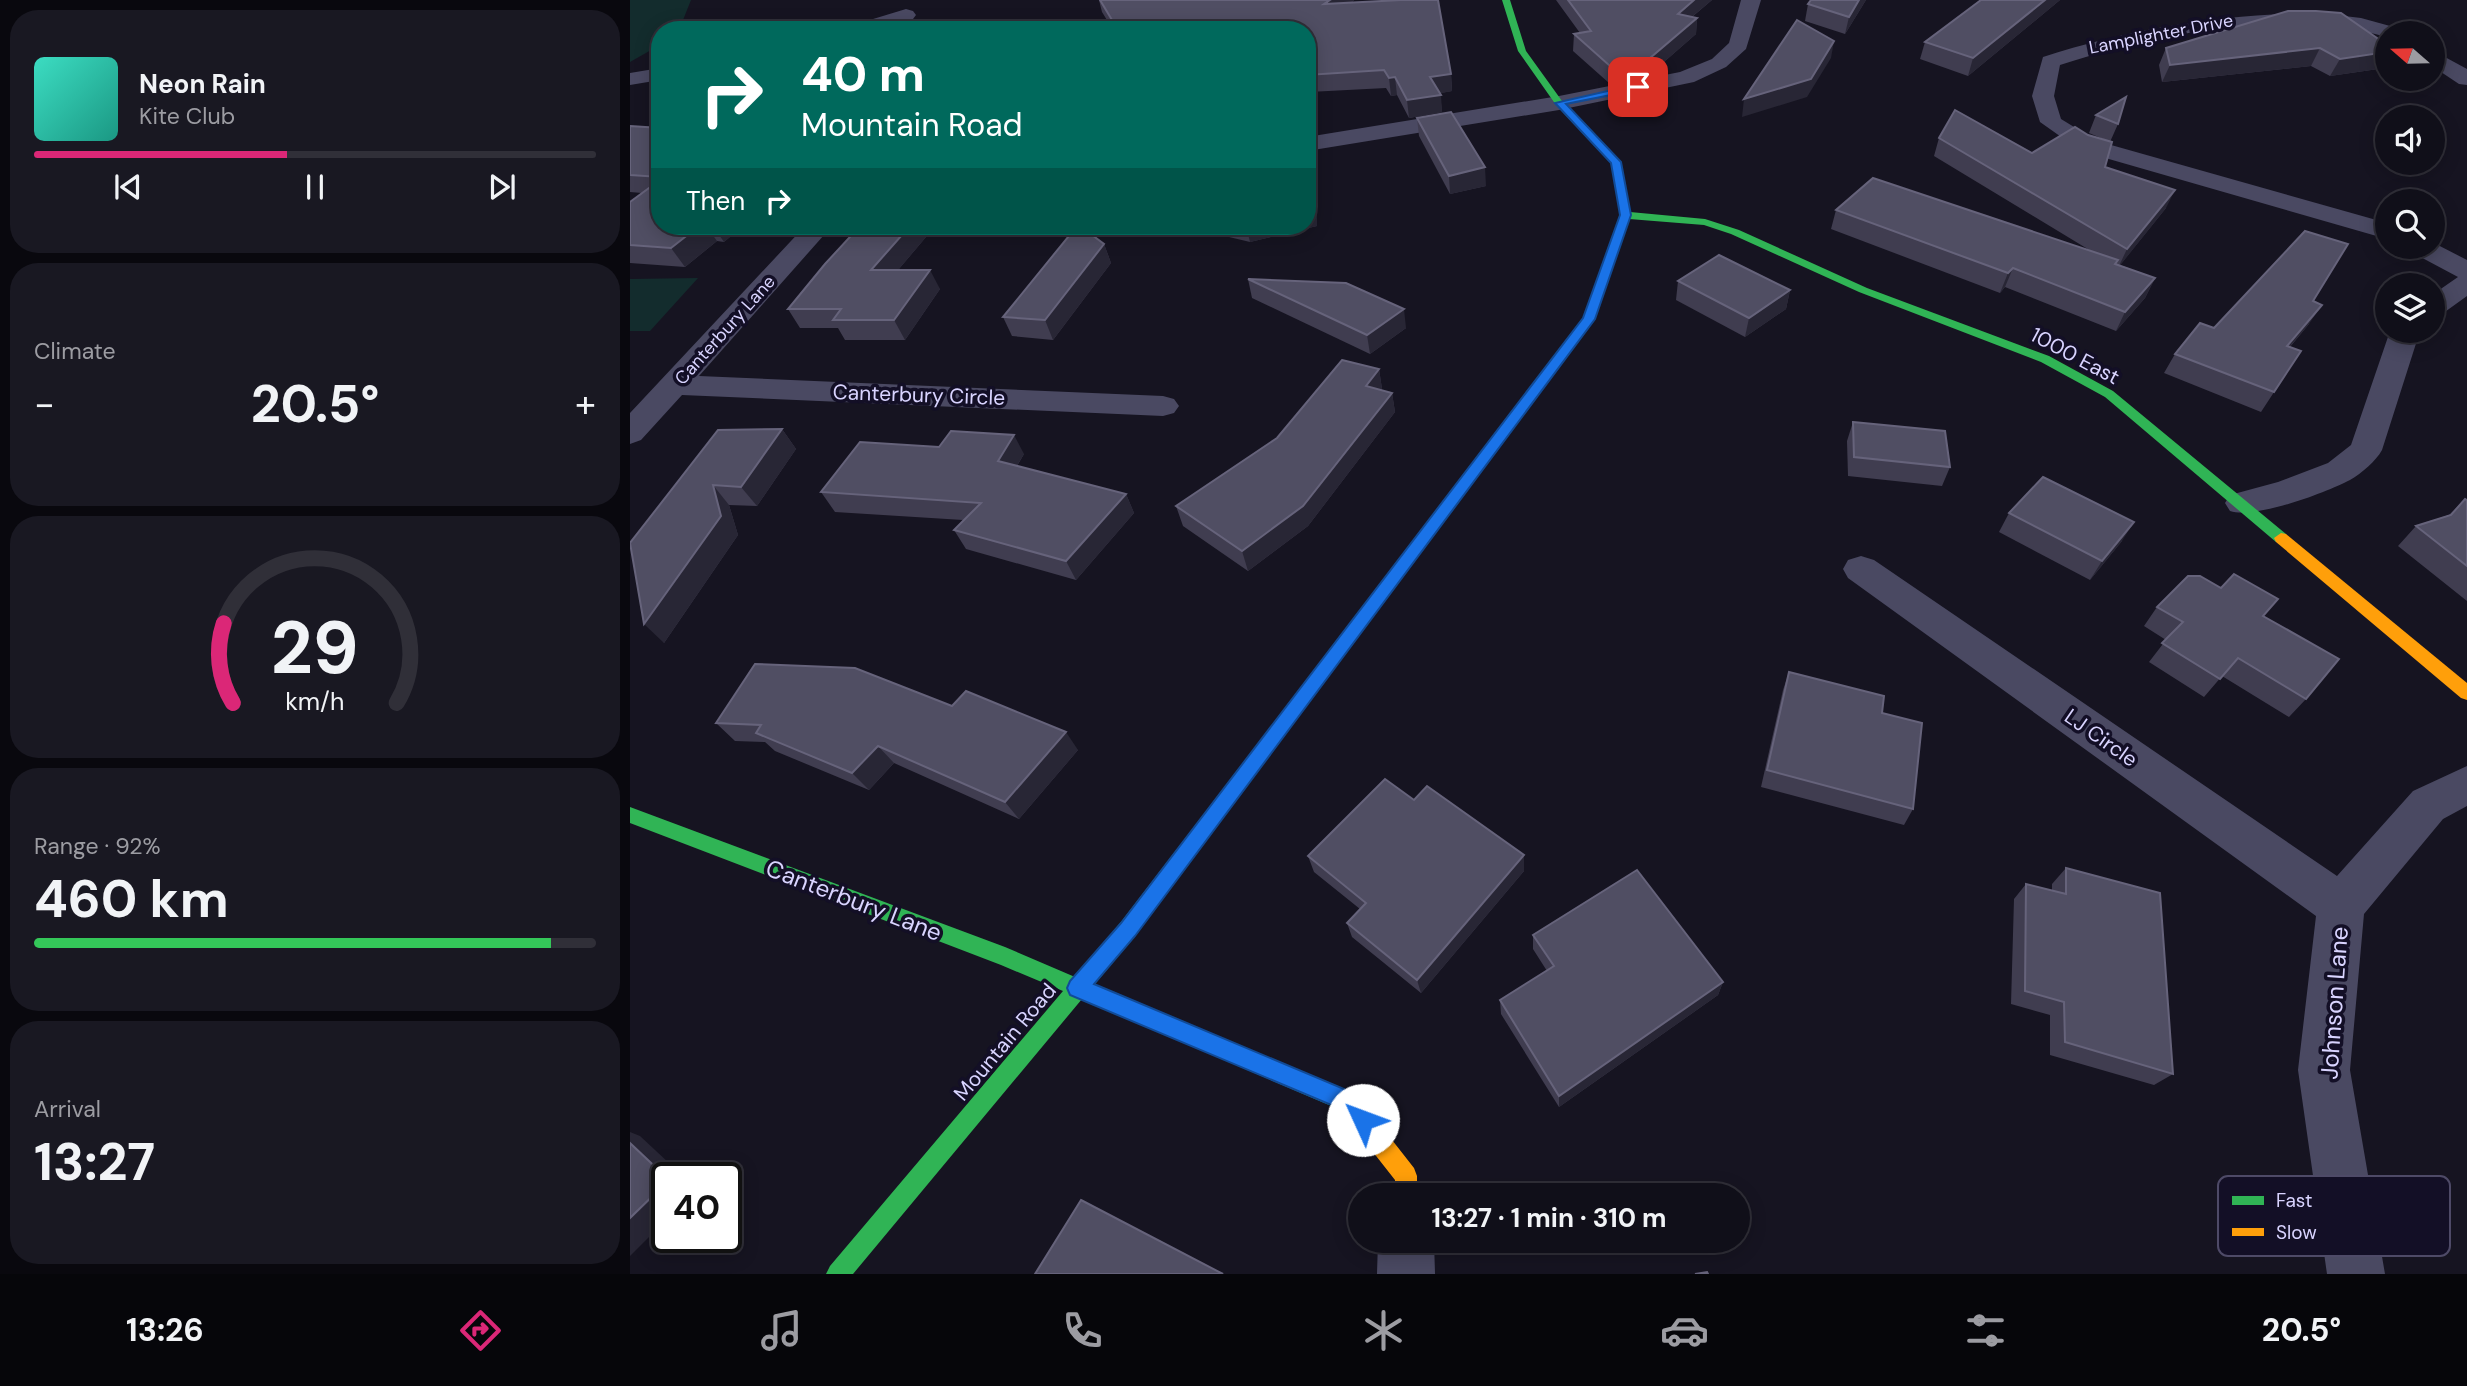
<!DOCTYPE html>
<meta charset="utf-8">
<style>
:root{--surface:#100f19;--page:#191822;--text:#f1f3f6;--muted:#9c9ca2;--line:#302f38;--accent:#db2777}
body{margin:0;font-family:"DM Sans",sans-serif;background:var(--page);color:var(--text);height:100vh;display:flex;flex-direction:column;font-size:26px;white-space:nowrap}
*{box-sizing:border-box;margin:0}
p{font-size:23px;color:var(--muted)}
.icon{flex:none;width:38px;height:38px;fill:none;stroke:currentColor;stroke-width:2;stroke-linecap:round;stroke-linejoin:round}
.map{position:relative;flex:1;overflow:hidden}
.details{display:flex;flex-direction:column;gap:10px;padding:10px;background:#09080e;width:630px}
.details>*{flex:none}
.top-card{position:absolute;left:21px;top:21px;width:665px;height:214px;border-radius:28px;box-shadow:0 4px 18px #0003,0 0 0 2px var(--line);background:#00695c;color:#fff;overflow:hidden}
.needle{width:46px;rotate:290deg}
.buttons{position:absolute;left:1745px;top:21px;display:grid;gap:14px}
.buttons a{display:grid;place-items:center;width:70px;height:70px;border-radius:50%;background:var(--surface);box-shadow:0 4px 18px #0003,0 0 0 2px var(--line);font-size:35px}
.speed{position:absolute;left:21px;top:1162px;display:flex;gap:14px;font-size:35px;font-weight:700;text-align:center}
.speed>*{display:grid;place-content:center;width:91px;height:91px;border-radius:50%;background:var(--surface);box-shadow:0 4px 18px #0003,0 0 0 2px var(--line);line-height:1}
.speed .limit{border:4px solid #111;border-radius:10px;background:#fff;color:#111}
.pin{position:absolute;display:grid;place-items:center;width:60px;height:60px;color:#fff;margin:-30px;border-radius:14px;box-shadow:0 4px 10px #0006}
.me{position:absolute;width:77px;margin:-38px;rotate:313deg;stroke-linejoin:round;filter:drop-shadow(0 0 5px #0008)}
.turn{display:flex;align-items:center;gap:24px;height:147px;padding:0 35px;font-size:32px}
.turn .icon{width:91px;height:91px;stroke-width:2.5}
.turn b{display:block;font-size:49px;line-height:60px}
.then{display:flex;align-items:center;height:66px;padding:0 35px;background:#0003;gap:14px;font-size:26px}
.big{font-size:52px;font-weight:700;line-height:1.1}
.details .card{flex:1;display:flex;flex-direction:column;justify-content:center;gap:10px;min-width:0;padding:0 24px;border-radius:28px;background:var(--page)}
.details .dial{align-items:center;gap:0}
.dial svg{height:182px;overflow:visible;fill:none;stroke:var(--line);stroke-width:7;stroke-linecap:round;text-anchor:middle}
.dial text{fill:var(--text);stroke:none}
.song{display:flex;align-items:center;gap:21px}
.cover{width:84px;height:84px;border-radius:10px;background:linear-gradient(135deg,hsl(170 70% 55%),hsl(170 70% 35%))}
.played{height:7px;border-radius:4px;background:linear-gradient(90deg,var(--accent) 45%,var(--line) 45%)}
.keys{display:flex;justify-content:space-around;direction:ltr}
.heat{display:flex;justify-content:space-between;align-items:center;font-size:38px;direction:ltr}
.charge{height:10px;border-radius:5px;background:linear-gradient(90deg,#34c759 92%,var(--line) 0)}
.trip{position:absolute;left:718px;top:1183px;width:402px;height:70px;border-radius:35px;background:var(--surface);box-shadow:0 4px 18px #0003,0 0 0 2px var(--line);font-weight:700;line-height:70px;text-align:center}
.menu{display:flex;height:112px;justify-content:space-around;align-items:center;background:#06060a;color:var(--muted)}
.menu .icon{width:49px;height:49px}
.menu .selected{color:var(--accent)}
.menu b{font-size:32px;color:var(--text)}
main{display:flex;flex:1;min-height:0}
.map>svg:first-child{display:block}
.green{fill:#132c2d}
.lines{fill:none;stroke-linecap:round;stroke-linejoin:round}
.street{fill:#4a4962;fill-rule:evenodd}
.fast{fill:#30b455;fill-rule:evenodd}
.slow{fill:#ff9f0a;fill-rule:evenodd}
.wall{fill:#403d50}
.shaded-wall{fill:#282635}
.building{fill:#504e63;stroke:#66637b;stroke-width:2}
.route{fill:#1a73e8;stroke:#114b97;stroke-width:2}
.labels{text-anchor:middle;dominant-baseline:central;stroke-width:7;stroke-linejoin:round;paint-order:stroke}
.far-street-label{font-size:18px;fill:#d9d4ff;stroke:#130f26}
.street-label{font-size:21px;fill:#d9d4ff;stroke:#130f26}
.near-street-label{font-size:24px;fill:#d9d4ff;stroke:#130f26}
.key{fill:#130f26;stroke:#4e4a67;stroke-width:2}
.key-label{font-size:19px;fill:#d9d4ff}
</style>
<main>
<section class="details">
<div class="card">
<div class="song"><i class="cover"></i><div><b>Neon Rain</b><p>Kite Club</p></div></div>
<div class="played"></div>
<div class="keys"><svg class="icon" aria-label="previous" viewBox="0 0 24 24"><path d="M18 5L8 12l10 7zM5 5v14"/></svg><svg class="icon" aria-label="pause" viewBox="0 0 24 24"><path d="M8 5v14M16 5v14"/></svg><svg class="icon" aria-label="next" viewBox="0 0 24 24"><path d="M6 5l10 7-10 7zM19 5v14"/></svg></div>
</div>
<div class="card"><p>Climate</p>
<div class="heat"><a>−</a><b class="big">20.5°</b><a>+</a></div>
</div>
<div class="card dial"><svg viewBox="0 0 100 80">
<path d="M14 69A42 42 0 1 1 86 69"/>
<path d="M14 69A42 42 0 0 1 10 34" stroke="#db2777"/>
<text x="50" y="56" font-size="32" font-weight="700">29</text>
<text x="50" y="72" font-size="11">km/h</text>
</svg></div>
<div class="card"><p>Range · 92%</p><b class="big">460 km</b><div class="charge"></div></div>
<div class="card"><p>Arrival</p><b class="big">13:27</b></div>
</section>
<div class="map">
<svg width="1837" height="1274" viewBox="0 0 1837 1274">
<rect width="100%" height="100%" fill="#161421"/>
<g class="green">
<polygon points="0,0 61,0 49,30 30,30 30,45 0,62"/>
<polygon points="68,278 20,331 0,331 0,279"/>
</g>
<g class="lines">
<g class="street">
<polygon points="1111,0 1131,0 1116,49 1096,67 1064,82 929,110 677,151 677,137 929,96 1050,72 1082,59 1099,43"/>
<polygon points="276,9 283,11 286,15 283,19 249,30 217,30 220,26"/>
<path d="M 1689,13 L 1731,18 L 1771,29 L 1774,33 L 1757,33 L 1757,37 C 1656,8 1528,33 1430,65 L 1424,96 L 1431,119 L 1467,141 L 1757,223 L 1757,239 L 1451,151 L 1410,122 L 1402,96 L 1413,57 C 1503,28 1595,14 1689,13 Z"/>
<polygon points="1802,50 1837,69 1837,85 1829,84 1802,66"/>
<polygon points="30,68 30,80 0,85 0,73"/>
<polygon points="175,226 202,226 69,376 533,396 544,399 549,406 544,413 533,416 52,395 11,440 0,444 0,413"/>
<polygon points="1802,242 1837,260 1837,296 1812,314 1802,316 1802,295 1828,277 1783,253 1779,247 1802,247"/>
<path d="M 1760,331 L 1790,331 L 1752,450 C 1746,461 1732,473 1720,480 C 1695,493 1626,519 1600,511 L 1595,503 L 1600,495 L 1648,482 L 1698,463 L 1721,445 Z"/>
<polygon points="1231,556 1244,560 1707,876 1783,791 1837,766 1837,806 1813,819 1734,914 1720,1070 1755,1274 1697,1274 1668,1070 1686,916 1218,578 1213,569 1218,560"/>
<polygon points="748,1241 804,1241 805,1274 747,1274"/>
</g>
<g class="fast">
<polygon points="872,0 880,0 896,51 932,101 991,162 1000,212 1075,219 1109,230 1237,288 1419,356 1483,391 1656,534 1658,538 1656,542 1646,542 1475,397 1411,362 1229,292 1101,234 1074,225 999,219 965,319 836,492 826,492 824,489 826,486 953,319 990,215 981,163 926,105 888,51"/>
<polygon points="653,717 659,719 661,724 659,729 505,936 464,985 721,1092 724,1100 721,1108 713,1111 452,999 223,1274 196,1274 200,1266 433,991 371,965 0,823 0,807 375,947 445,977 491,922 647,719"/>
</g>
<g class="slow">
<polygon points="831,484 836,486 838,489 836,492 659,729 653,731 647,729 645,724 647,719 826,486"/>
<polygon points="1651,533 1656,534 1837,683 1837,700 1831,698 1646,542 1644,538"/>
<polygon points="713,1089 726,1094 784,1168 787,1176 787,1195 765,1195 765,1180 710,1110 705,1108 702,1100 705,1092"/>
</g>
</g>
<g class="wall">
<polygon points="469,0 724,0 721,3 821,74 822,91 810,93 812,112 779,118 767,95 761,96 756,88 679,92 679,99 677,100 677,30 483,30 472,12"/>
<polygon points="926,0 1082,0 1062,17 1067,18 1066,34 1019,75 979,83 943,51 944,34 950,33"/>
<polygon points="1181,0 1236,0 1215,34 1175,21 1178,4"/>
<polygon points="1351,0 1430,0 1338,76 1290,59 1295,42"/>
<polygon points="1757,45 1757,64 1755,68 1700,76 1681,66 1532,82 1529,65 1536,48"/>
<polygon points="1466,115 1488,124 1480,142 1475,167 1536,208 1490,265 1525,278 1515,298 1486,331 1375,287 1370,293 1201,229 1206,210 1461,251 1304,156 1309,138 1402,153 1458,135 1478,141 1459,133"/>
<polygon points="787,118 856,186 820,194 789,136"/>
<polygon points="0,126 30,128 30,226 113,226 94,242 87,241 55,267 0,263 0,202 12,193 0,192"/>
<polygon points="684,189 687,207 687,226 620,242 553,226 677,226"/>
<polygon points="230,226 291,226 296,237 268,270 310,289 275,340 215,340 208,328 170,328 158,309"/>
<polygon points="474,244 481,263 423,340 382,336 373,317"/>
<polygon points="618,279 776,328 740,354 622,298"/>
<polygon points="1048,281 1160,290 1156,309 1115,337 1046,300"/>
<polygon points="1683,301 1679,324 1660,347 1671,351 1631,412 1534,373 1545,354 1584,328"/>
<polygon points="749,369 752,389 751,390 762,393 765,412 678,526 618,571 553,526 546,506"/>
<polygon points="1223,422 1320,467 1312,486 1218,476 1217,441"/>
<polygon points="152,429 166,449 127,506 99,505 108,535 34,643 0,543"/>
<polygon points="394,454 387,466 496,494 504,513 446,580 336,549 324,530 333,520 205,512 191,492"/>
<polygon points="1835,499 1837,500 1837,601 1768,546 1786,526 1819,515"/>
<polygon points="1379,513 1492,541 1460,580 1369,532"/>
<polygon points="1527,607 1634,616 1676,699 1659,717 1592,676 1574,697 1519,662 1536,640 1514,626"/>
<polygon points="1159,672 1252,713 1283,809 1274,825 1131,787 1153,690"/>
<polygon points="322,706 448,750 389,819 264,763 239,790 145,751 135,742 105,741 86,723"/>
<polygon points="784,800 894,855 894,871 791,993 722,937 717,923 730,909 684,872 678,856"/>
<polygon points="1436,868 1543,1074 1524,1085 1420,1055 1420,1015 1381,1004 1384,899 1396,884 1422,891 1422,884"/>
<polygon points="903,935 1093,982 1088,995 929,1107 871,1014 870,1000 917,971 903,949"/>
</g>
<g class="shaded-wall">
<polygon points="700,0 724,0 697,21 694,4"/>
<polygon points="1064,0 1082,0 1046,30 1048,14"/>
<polygon points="1229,0 1236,0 1215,34 1219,17"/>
<polygon points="1415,0 1430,0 1338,76 1343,58"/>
<polygon points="1067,18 1066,34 1019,75 979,83 980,66"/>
<polygon points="1204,41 1201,58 1177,97 1112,117 1114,99"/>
<polygon points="1690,48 1681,66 1532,82 1540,65"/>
<polygon points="1757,52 1757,64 1755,68 1700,76 1710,59"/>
<polygon points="821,74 822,91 802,95 800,77"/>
<polygon points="765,77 767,95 761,96 759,78"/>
<polygon points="811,95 812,112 779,118 777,100"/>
<polygon points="855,167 856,186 820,194 819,176"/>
<polygon points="684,189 687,207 687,226 620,242 616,226 677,226 677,208"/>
<polygon points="1545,190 1536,208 1488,268 1497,249"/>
<polygon points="69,226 76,226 87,241 55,267 41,248"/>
<polygon points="83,226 113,226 94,242"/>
<polygon points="280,226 291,226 296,237 252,289 241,270"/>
<polygon points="474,244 481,263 423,340 415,320"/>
<polygon points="1383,268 1375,287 1370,293 1378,273"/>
<polygon points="300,270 310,289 275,340 264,320"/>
<polygon points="1525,278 1515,298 1486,331 1495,312"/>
<polygon points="1160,290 1156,309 1115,337 1119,318"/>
<polygon points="1692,305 1679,324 1644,365 1657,346"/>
<polygon points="774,309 776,328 740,354 737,335"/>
<polygon points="749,369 752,389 739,406 736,386"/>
<polygon points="762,393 765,412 678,526 618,571 612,551"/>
<polygon points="152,429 166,449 127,506 111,487"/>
<polygon points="384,435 394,454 378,480 368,461"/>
<polygon points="83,485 99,505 108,535 34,643 14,624"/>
<polygon points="496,494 504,513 446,580 436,561"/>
<polygon points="1504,522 1492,541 1460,580 1472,561"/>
<polygon points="436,732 448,750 389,819 375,802"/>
<polygon points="248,746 264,763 239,790 222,773"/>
<polygon points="894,855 894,871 791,993 787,980"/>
<polygon points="1093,982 1088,995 929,1107 929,1096"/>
<polygon points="0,1132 10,1136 55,1178 37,1178 0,1143"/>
<polygon points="37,1182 37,1219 0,1256 0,1218"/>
</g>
<g class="building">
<polygon points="470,0 700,0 694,4 771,0 808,0 821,74 800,77 811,95 777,100 765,77 759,78 754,70 677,75 677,30 488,30"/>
<polygon points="938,0 1064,0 1048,14 1067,18 1020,58 980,66 944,34 961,31"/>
<polygon points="1181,0 1229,0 1219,17 1178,4"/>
<polygon points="1351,0 1415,0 1343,58 1295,42"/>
<polygon points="1658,11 1686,11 1711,13 1757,45 1757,52 1710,59 1690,48 1540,65 1536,48"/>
<polygon points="1167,20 1204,41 1181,79 1114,99"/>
<polygon points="1496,97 1488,124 1466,115"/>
<polygon points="1325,110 1402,153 1445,127 1458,135 1482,142 1475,167 1545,190 1497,249 1309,138"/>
<polygon points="821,112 855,167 819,176 787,118"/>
<polygon points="0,126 30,128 30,177 0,175"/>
<polygon points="1243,178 1488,260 1485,264 1525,278 1495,312 1383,268 1378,273 1206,210"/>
<polygon points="677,179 684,189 683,207 677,208"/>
<polygon points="30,180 30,226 69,226 41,248 0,245 0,202"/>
<polygon points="230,226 280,226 241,270 300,270 264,320 203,320 211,309 158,309 195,264"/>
<polygon points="447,226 450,226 474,244 415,320 373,317"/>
<polygon points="1675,231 1718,244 1683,301 1692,305 1657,346 1671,351 1644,392 1545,354 1570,323 1584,328"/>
<polygon points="1089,255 1160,290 1119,318 1048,281"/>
<polygon points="618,279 716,283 774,309 737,335"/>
<polygon points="712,360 749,369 736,386 762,393 673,506 612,551 546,506 647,438"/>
<polygon points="1223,422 1315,431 1320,467 1224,457"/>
<polygon points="152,429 111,487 83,485 91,516 14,624 0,543 88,430"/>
<polygon points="321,431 384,435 368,461 496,494 436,561 324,530 351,503 191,492 230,442 309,447"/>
<polygon points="1413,477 1504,522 1472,561 1379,513"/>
<polygon points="1835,499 1837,500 1837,566 1786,526 1821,515"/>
<polygon points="1604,574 1648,599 1633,616 1709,659 1676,699 1608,658 1590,679 1532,643 1553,622 1527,607 1558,576 1570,576 1591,588"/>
<polygon points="125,664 225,668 322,706 336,691 436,732 375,802 248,746 222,773 126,733 131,725 86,723"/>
<polygon points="1159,672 1254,696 1252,713 1292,723 1283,809 1137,770"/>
<polygon points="755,779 784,800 797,786 894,855 787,980 717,923 736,903 678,856"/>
<polygon points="1436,868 1530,893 1543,1074 1435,1042 1434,1002 1395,991 1396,884 1436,894"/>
<polygon points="1007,870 1093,982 929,1096 870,1000 924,966 903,935"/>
<polygon points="0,1143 37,1178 37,1182 0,1218"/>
<polygon points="451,1200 593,1274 405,1274"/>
<polygon points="1077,1272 1078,1274 1065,1274"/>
</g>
<polygon class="route" points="1008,84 1012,87 1011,89 936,104 991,162 1001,215 965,319 505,936 464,984 726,1094 744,1120 741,1128 733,1131 725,1128 711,1109 440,995 437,988 440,981 491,923 953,318 990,215 981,163 925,103"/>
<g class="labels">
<g class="far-street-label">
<text transform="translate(1531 34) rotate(-11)">Lamplighter Drive</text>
<text transform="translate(95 330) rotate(-48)">Canterbury Lane</text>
</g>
<g class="street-label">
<text transform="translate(1445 356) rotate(28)">1000 East</text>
<text transform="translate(289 395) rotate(2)">Canterbury Circle</text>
<text transform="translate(1471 738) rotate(35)">LJ Circle</text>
<text transform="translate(375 1042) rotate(-50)">Mountain Road</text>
</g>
<g class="near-street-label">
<text transform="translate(224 900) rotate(21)">Canterbury Lane</text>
<text transform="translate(1704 1003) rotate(-86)">Johnson Lane</text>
</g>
</g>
<rect x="1588" y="1176" width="232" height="80" rx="10" class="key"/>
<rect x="1602" y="1196" width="32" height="9" fill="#30b455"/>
<rect x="1602" y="1228" width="32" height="8" fill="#ff9f0a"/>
<g class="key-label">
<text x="1646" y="1207">Fast</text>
<text x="1646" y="1239">Slow</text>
</g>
</svg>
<div class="buttons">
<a><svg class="needle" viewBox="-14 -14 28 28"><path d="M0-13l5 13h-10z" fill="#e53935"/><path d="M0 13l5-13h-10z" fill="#9c9ca2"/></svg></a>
<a><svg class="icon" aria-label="sound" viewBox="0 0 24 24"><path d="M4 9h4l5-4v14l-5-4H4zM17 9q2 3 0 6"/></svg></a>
<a><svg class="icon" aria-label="search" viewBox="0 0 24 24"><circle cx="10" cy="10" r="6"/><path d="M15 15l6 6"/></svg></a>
<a><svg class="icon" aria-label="layers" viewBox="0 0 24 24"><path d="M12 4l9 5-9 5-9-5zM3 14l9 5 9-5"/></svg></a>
</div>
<div class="speed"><div class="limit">40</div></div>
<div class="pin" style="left:1008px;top:87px;background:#d93025"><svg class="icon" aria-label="arrive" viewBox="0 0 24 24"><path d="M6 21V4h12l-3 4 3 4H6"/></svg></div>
<svg class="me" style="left:733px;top:1120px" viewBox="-20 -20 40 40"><circle r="19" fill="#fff"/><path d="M0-13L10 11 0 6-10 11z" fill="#1a73e8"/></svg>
<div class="trip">13:27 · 1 min · 310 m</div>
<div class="top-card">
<div class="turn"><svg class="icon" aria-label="right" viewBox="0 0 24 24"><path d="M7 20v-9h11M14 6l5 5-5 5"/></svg><div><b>40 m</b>Mountain Road</div></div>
<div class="then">Then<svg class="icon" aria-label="right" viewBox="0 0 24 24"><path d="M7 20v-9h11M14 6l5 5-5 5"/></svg></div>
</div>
</div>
</main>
<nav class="menu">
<b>13:26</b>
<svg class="icon selected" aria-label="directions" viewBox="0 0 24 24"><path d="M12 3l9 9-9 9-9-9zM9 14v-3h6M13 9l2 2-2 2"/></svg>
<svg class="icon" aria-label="music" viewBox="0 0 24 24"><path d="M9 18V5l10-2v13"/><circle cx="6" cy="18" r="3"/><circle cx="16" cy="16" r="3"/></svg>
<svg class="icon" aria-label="phone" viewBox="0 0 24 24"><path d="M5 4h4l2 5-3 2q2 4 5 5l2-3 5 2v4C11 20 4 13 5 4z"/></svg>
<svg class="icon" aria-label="climate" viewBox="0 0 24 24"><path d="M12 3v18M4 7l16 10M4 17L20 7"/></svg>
<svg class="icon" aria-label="car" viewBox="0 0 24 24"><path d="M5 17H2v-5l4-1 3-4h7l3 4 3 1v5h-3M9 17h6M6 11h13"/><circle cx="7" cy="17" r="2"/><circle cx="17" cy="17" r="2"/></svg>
<svg class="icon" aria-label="filters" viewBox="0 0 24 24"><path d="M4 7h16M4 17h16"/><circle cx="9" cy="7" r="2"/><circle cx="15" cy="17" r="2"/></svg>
<b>20.5°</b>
</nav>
